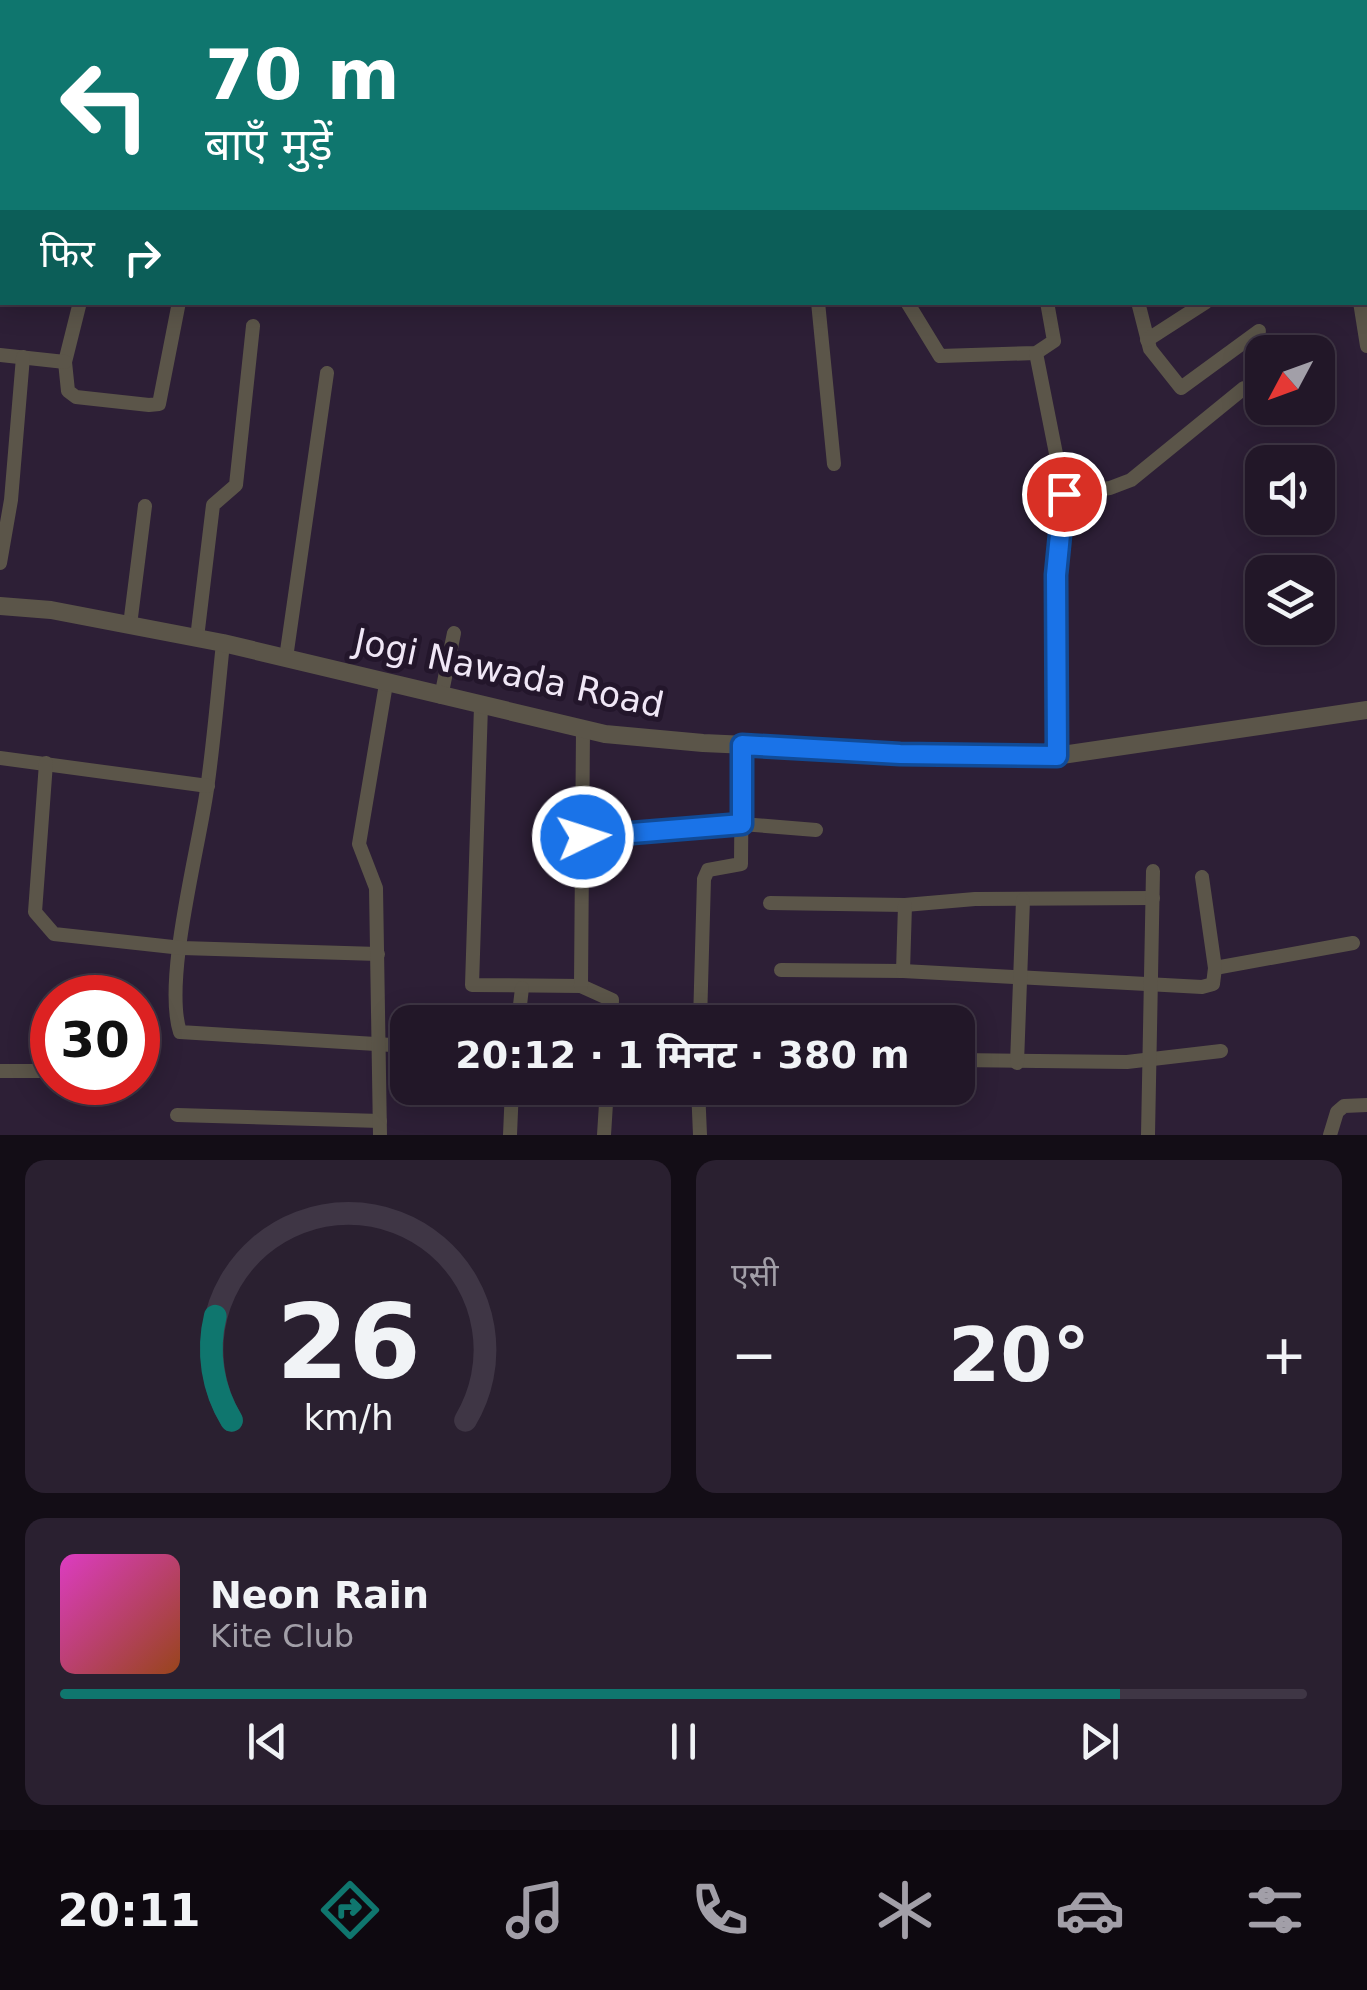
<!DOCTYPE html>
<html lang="hi">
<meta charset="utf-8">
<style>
:root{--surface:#221728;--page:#2a2030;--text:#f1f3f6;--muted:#a29fa8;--line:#3f3645;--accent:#0f766e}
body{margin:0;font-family:"DejaVu Sans","Noto Sans Devanagari",sans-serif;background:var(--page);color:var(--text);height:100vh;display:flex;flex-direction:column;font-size:38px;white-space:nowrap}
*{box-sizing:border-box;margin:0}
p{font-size:32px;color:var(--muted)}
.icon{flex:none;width:55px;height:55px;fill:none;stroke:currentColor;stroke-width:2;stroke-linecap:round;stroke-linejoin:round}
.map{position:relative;height:1135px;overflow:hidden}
.panel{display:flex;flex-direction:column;gap:25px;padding:25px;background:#130d16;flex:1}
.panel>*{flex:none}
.guide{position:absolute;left:0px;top:0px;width:1368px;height:305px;box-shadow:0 5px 25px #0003,0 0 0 2px var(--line);background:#0f766e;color:#fff;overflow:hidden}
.needle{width:65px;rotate:229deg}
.buttons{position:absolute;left:1245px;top:335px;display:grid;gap:20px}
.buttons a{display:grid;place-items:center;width:90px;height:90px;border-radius:20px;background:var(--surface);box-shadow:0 5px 25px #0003,0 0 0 2px var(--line);font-size:50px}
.speed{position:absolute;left:30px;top:975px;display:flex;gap:20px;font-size:50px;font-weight:700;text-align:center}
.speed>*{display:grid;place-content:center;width:130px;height:130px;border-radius:50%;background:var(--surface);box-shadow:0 5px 25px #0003,0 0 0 2px var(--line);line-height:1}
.speed .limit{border:15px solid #d22;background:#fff;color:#111}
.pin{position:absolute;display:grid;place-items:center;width:85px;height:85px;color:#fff;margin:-42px;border:5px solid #fff;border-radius:50%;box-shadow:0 2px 10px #0007}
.me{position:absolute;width:110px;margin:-55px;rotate:86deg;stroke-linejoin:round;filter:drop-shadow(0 0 8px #0008)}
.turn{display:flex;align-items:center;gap:35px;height:210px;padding:0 40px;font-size:45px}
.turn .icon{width:130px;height:130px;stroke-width:2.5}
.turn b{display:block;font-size:70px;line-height:85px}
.then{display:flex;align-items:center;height:95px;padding:0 40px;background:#0003;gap:20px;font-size:38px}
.big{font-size:75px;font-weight:700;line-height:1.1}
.panel .tile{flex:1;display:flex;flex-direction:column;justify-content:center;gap:15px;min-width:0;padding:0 35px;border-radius:20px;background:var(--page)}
.panel .dial{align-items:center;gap:0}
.dial svg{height:260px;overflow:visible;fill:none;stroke:var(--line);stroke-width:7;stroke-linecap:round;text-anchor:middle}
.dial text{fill:var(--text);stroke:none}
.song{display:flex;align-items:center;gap:30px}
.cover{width:120px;height:120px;border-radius:15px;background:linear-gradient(135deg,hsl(310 70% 55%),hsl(20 70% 35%))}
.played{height:10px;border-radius:5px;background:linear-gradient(90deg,var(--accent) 85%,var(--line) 85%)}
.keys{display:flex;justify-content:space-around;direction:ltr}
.heat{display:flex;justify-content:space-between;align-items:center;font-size:55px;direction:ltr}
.panel .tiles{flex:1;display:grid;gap:25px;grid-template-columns:1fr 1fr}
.tile:last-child{grid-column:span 2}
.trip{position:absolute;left:390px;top:1005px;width:585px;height:100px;border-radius:20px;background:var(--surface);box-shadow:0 5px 25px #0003,0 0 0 2px var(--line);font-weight:700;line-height:100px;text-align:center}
.tab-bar{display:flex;height:160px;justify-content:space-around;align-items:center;background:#0e0910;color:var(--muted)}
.tab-bar .icon{width:70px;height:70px}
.tab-bar .selected{color:var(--accent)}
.tab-bar b{font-size:45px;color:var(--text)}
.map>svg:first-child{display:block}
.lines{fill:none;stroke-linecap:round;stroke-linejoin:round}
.minor{stroke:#5b5549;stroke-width:14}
.tertiary{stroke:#5b5549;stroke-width:18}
.route-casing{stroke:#114b97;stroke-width:25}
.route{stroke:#1a73e8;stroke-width:18}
.labels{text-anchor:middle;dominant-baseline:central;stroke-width:10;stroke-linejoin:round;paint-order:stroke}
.street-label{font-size:35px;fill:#f0e7f6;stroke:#23162b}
</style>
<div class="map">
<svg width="1367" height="1135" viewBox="0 0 1367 1135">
<rect width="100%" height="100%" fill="#2d1f36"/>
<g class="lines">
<g class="minor">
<polyline points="397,0 397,2"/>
<polyline points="1020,0 1021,2"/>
<polyline points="1112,0 1112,2"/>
<polyline points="1301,0 1302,2"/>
<polyline points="39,2 40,0"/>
<polyline points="106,2 107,0"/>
<polyline points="181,2 183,0"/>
<polyline points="258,2 260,0"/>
<polyline points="337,2 338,0"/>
<polyline points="1202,2 1210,0"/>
<polyline points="0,257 2,258"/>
<polyline points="80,302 65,362 68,391 76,397 149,405 159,404 179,302"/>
<polyline points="818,302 834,464"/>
<polyline points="907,302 940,356 1036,353 1054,341 1047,302"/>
<polyline points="1138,302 1150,349 1181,388 1259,331"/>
<polyline points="1360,302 1367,346"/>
<polyline points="1147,340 1206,302"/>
<polyline points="1036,353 1064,494 1056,575 1057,756"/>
<polyline points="0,355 65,362"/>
<polyline points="1064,494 1110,488 1131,480 1244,388"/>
<polyline points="0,563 11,500 23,357"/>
<polyline points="130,625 145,506"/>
<polyline points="197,638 213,505 236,485 253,326"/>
<path d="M 223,643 C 218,691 214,740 207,789 C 199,848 163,980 180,1032 L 408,1046"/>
<polyline points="286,658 327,373"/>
<polyline points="441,697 454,633"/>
<polyline points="481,706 472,985 581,986 612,1000 611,1022"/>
<polyline points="0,758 208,786"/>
<polyline points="46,763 35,912 54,934 182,948 378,954"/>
<polyline points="583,837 742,824 816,830"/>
<polyline points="770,903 905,905 975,899 1153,898"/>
<polyline points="1215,968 1353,943"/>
<polyline points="781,970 903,971 1202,987 1213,984 1215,968 1202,877"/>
<polyline points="903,971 905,905"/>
<polyline points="581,986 583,729"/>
<polyline points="518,1022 522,988"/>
<polyline points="700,1022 704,879 708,870 741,864 742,745"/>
<polyline points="958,1060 1127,1062 1221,1051"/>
<polyline points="1017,1063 1023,900"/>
<polyline points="0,1071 52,1071"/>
<polyline points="698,1088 700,1135"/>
<polyline points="847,1088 861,1088"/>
<polyline points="177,1115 380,1121"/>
<polyline points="380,1135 376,888 359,844 386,684"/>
<polyline points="510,1135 512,1088"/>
<polyline points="604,1135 607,1088"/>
<polyline points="1148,1135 1153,871"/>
<polyline points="1330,1135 1337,1112 1344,1106 1367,1105"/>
</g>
<polyline class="tertiary" points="0,606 51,610 223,643 605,734 703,743 1042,758 1367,710"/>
</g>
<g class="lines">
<g class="route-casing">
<polyline id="route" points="583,837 742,824 742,745 900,754 1057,756 1056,575 1064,494"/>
</g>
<use href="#route" class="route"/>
</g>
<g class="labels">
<g class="street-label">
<text transform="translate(509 673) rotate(12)">Jogi Nawada Road</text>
</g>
</g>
</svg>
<div class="buttons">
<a><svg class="needle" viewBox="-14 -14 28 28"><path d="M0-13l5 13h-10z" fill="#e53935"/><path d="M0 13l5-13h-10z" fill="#a29fa8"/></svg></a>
<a><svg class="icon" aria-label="sound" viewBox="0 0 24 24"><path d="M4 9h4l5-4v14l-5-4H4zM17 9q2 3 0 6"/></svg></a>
<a><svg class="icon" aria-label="layers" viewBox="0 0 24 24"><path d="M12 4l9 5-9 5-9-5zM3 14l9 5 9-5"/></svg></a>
</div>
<div class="speed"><div class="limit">30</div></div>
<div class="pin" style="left:1064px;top:494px;background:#d93025"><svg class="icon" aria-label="arrive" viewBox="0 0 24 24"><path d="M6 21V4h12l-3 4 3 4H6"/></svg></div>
<svg class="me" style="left:583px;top:837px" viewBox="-20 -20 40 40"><circle r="17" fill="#1a73e8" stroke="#fff" stroke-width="3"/><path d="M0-11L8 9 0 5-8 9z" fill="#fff"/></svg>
<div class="trip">20:12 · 1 मिनट · 380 m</div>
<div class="guide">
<div class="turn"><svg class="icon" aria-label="left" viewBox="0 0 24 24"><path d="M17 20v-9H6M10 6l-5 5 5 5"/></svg><div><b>70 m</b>बाएँ मुड़ें</div></div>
<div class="then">फिर<svg class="icon" aria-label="right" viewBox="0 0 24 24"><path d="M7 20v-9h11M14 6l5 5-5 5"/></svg></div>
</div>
</div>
<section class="panel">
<div class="tiles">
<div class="tile dial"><svg viewBox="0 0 100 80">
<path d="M14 69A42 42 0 1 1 86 69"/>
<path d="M14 69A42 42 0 0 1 9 37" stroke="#0f766e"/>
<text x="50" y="56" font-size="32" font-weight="700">26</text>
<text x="50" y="72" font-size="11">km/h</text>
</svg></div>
<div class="tile"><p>एसी</p>
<div class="heat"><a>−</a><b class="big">20°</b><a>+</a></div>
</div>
<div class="tile">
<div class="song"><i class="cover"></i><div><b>Neon Rain</b><p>Kite Club</p></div></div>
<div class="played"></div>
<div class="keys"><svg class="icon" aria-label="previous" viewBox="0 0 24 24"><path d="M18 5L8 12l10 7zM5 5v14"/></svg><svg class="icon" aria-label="pause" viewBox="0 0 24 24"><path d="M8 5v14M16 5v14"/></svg><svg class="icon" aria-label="next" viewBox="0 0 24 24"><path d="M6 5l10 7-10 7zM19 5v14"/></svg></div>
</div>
</div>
</section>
<nav class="tab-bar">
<b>20:11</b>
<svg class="icon selected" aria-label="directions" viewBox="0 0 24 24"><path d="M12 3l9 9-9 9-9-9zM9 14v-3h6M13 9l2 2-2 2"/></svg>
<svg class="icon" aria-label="music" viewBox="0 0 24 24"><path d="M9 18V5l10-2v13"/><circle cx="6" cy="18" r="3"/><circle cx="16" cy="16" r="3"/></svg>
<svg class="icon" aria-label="phone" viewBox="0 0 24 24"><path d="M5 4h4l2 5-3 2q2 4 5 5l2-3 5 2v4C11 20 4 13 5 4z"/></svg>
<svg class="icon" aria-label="climate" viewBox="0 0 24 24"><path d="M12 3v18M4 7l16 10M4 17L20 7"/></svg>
<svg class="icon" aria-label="car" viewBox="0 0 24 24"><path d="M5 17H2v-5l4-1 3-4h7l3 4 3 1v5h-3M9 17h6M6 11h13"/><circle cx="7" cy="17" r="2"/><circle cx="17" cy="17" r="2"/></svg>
<svg class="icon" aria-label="filters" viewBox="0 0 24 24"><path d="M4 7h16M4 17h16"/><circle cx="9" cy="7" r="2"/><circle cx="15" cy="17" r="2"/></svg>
</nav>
